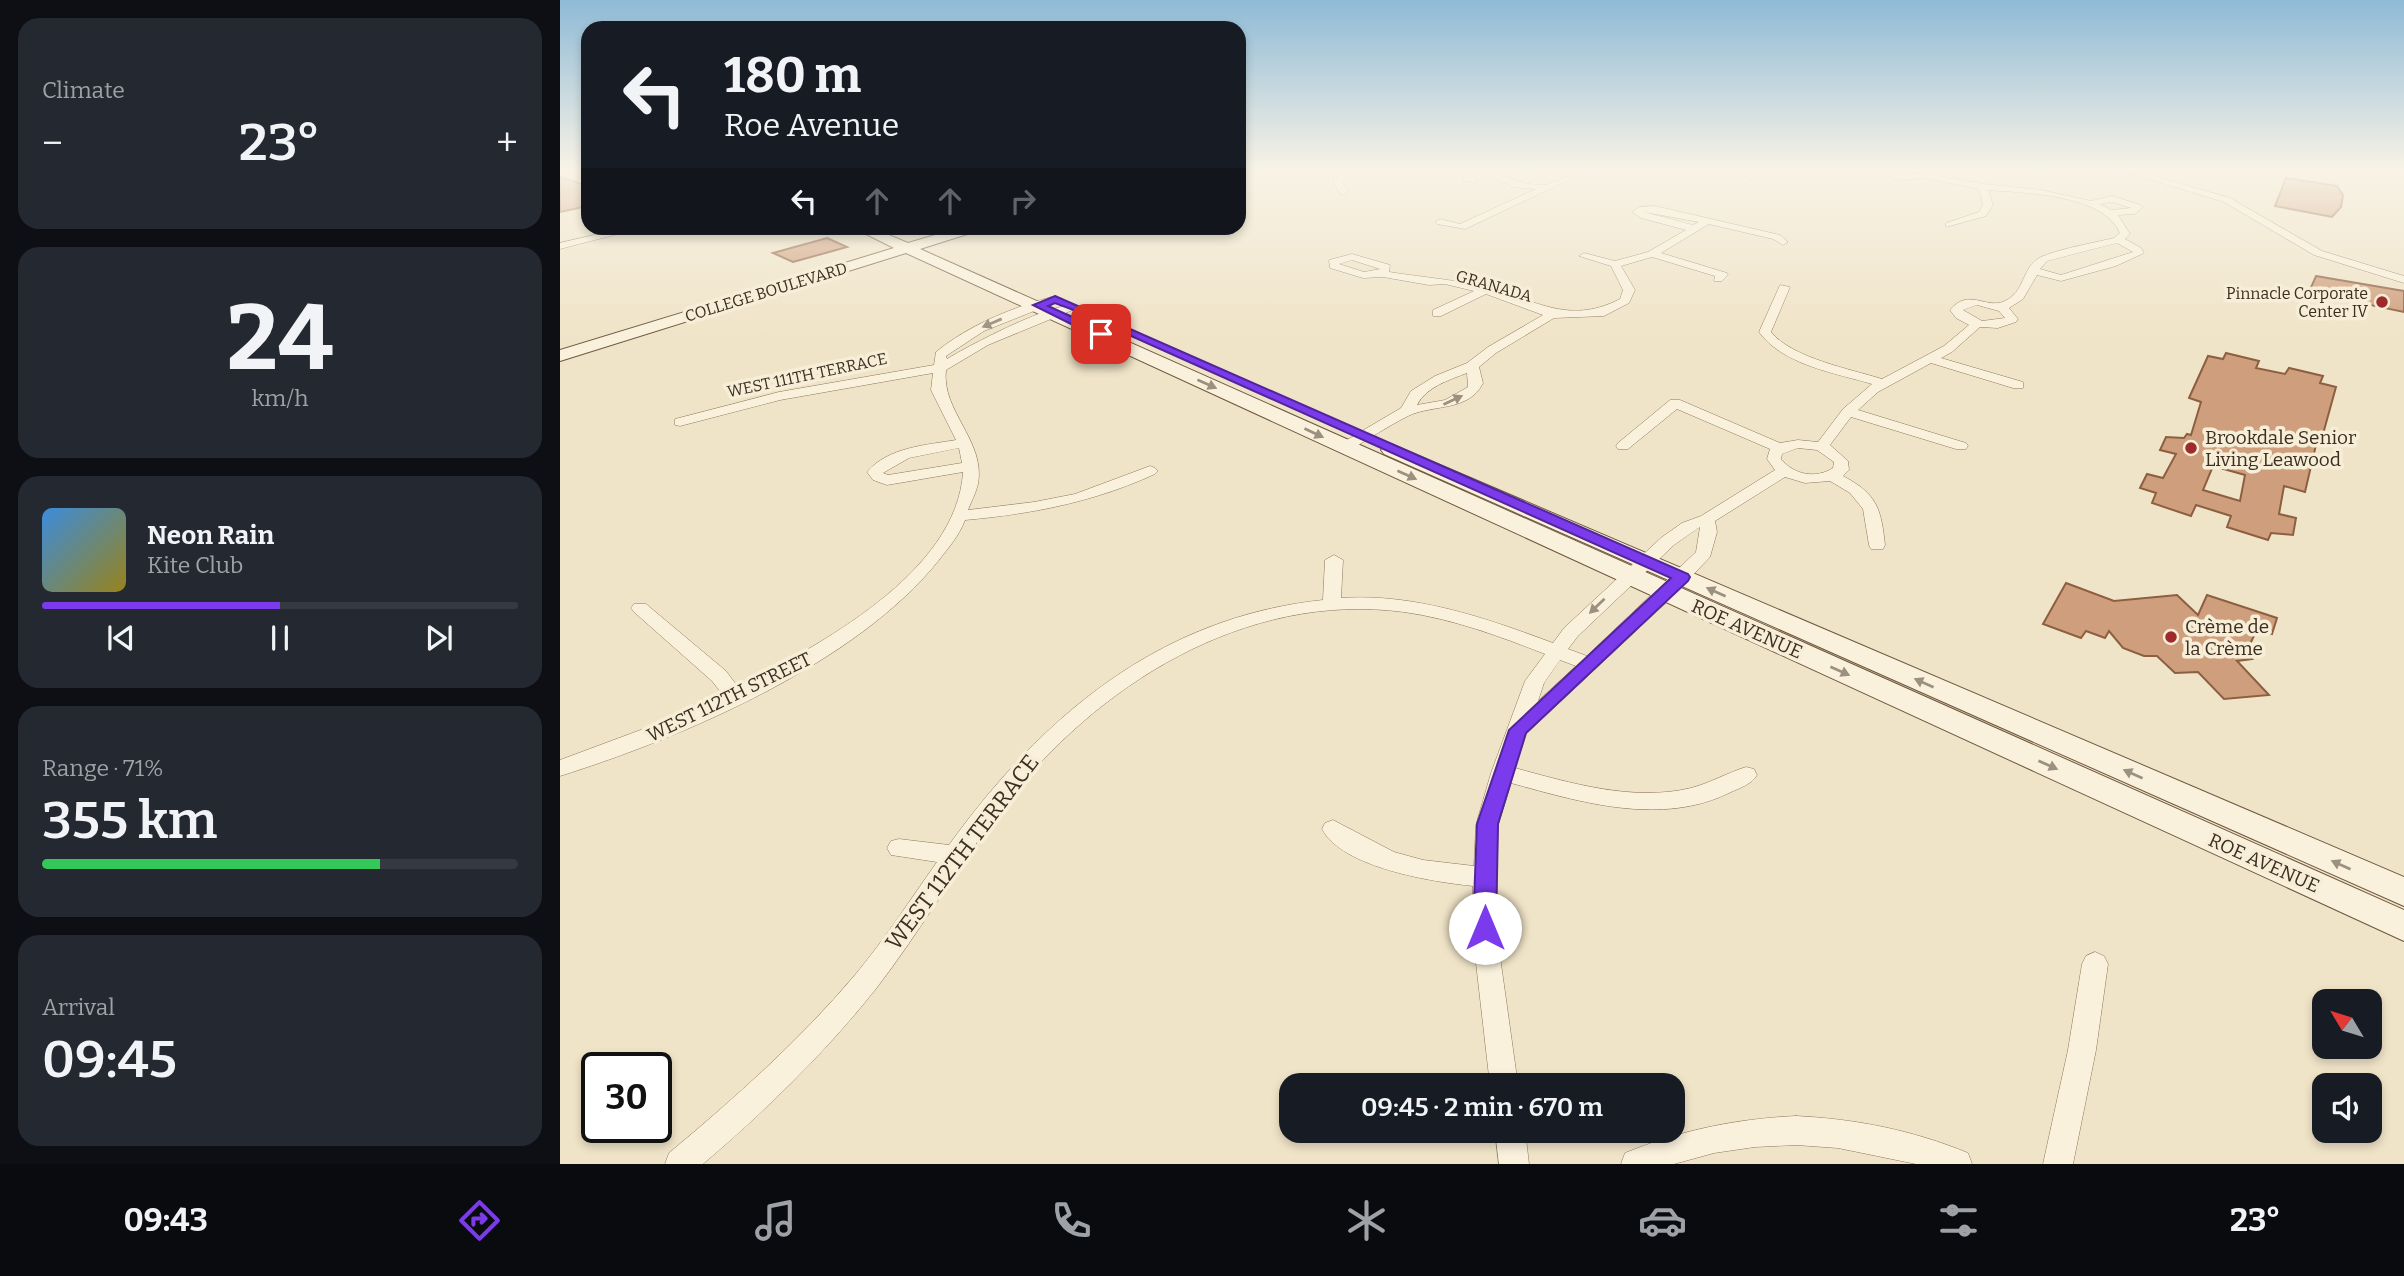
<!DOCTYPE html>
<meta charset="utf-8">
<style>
:root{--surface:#171b24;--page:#242831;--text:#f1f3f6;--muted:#9ea1a6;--line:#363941;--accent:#7c3aed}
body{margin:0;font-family:Bitter,serif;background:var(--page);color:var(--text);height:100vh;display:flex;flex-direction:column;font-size:26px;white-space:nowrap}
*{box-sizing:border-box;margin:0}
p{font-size:23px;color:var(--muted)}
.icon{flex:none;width:38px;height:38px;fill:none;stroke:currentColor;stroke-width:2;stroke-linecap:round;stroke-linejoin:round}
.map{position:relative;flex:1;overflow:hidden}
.side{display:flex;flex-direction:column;gap:18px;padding:18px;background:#0d0f14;width:560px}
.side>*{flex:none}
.guide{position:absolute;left:21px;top:21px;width:665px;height:214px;border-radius:21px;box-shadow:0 4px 10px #0003;background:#171b24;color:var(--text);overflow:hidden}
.needle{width:46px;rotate:308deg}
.buttons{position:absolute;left:1752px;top:989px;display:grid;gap:14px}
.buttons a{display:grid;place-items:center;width:70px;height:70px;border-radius:14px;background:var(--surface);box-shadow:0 4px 10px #0003;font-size:35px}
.speed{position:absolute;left:21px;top:1052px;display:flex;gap:14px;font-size:35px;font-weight:700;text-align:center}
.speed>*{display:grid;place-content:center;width:91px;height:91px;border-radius:50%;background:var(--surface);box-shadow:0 4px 10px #0003;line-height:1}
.speed .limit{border:4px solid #111;border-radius:10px;background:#fff;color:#111}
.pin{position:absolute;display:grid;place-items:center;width:60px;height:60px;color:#fff;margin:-30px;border-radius:14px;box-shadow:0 4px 10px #0006}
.me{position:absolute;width:77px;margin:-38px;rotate:0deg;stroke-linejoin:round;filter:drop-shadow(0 0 5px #0008)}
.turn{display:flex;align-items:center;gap:24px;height:147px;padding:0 28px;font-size:32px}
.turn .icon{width:91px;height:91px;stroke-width:2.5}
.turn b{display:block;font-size:49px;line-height:60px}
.lanes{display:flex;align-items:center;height:66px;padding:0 28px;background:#0003;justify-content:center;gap:35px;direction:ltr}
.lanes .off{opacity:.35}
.big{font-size:52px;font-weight:600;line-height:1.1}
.side .widget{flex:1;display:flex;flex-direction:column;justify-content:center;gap:10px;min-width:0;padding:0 24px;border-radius:21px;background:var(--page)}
.side .dial{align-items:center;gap:0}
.dial b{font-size:91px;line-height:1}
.song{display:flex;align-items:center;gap:21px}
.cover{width:84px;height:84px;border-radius:10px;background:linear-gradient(135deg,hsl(210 70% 55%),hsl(50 70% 35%))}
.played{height:7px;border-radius:4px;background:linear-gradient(90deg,var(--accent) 50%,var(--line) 50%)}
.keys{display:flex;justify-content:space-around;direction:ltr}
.heat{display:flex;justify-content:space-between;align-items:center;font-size:38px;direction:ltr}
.charge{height:10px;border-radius:5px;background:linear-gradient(90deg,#34c759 71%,var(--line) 0)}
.trip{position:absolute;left:719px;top:1073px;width:406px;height:70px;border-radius:21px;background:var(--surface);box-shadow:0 4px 10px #0003;font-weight:600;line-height:70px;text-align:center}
.tabs{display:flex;height:112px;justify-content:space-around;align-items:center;background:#090b0e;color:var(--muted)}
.tabs .icon{width:49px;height:49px}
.tabs .selected{color:var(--accent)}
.tabs b{font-size:32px;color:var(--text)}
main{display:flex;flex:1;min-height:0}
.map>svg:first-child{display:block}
.building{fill:#cf9f7d;stroke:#8d5f41;stroke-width:2;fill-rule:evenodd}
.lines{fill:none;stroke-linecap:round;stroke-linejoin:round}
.street-casing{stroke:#8d765c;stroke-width:1}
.secondary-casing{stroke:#6f573f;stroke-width:2}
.street{fill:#faf1dc;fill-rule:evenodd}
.secondary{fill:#faf1dc;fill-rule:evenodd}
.oneway{fill:#9c907e}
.route{fill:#7c3aed;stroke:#51269a;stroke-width:2}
.poi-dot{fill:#9e2a2b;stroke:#f7eed8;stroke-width:2.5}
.labels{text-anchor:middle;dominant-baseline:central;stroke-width:7;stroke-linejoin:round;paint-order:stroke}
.far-street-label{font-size:16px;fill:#3d2e20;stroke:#f7eed8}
.far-poi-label{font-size:16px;fill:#3d2e20;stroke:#f7eed8;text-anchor:end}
.poi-label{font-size:19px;fill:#3d2e20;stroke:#f7eed8;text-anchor:start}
.street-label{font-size:19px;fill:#3d2e20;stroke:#f7eed8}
.near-street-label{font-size:23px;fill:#3d2e20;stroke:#f7eed8}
</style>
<main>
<section class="side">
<div class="widget"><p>Climate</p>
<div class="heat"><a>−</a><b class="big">23°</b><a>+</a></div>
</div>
<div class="widget dial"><b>24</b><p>km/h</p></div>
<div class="widget">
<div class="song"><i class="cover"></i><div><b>Neon Rain</b><p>Kite Club</p></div></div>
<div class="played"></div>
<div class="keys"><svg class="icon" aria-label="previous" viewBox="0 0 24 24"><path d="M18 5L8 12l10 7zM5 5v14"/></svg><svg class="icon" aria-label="pause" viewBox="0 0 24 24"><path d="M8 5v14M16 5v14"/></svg><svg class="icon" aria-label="next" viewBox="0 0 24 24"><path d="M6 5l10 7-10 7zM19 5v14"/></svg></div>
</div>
<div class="widget"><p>Range · 71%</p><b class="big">355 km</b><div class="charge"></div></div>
<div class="widget"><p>Arrival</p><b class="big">09:45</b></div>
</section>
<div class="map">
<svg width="1844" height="1164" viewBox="0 0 1844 1164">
<rect width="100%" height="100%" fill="#f0e4c8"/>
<g class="building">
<polygon points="0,177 28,186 28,206 0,212"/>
<polygon points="1726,178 1777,186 1783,195 1781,207 1772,217 1715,206"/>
<polygon points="267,238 287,247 233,262 213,253"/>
<polygon points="1756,276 1844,291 1844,312 1749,292"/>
<path d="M 1666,353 L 1699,361 L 1696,368 L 1725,374 L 1729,368 L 1763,376 L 1760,383 L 1776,387 L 1763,434 L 1759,432 L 1745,492 L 1724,486 L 1719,514 L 1736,518 L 1733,535 L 1711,533 L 1708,540 L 1667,527 L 1671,516 L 1636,505 L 1631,516 L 1592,503 L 1596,493 L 1580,488 L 1587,474 L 1603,478 L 1616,454 L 1600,450 L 1606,437 L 1624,438 L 1627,434 L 1631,435 L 1641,402 L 1629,398 L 1648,356 L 1663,359 ZM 1653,466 L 1685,475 L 1680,501 L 1643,490 Z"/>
<polygon points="1506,583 1554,601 1617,595 1638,615 1647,595 1717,618 1712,634 1697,629 1686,653 1692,659 1677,661 1709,695 1664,699 1638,672 1615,673 1597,656 1584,656 1563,648 1549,631 1545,638 1526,631 1521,638 1483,624"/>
</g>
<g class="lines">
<g class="street-casing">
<g id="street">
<polygon points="785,170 794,170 782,182 788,192 783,195 780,194 773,181"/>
<path d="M 913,170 C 940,170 957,186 983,185 C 999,184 1013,170 1030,170 L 905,229 L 877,224 L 875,222 L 880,219 L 900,224 L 976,189 L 953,187 L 923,172 L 911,177 L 916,179 L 916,183 L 904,181 L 903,174 Z"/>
<polygon points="1191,170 1199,170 1190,180 1186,177"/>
<path d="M 1315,170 L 1343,175 L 1363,173 L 1362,170 L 1370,170 L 1372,175 L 1424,184 L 1481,190 L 1531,201 L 1552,196 L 1581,205 L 1583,207 L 1575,214 L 1558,215 L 1570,234 L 1565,239 L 1581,248 L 1584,253 L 1556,266 L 1501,281 L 1477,275 L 1463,299 L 1449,308 L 1458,319 L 1456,322 L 1438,328 L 1420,327 L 1392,352 L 1381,358 L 1463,382 L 1463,388 L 1453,388 L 1371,363 L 1318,392 L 1298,410 L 1406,443 L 1408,446 L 1406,449 L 1396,449 L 1291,417 L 1270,445 L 1288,461 L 1289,470 L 1283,476 C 1317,494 1321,508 1325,545 L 1323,549 L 1311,549 L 1309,545 L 1303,509 L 1290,493 L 1270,481 L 1245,483 L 1225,477 L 1155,521 L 1157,532 L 1150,557 L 1113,596 L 966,734 L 955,768 C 1010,783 1074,802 1131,788 C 1150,783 1167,773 1186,767 L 1194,769 L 1197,775 C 1192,784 1180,788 1171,792 C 1102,827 1020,802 951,783 L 938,825 L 936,928 L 958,1085 L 930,1085 L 912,928 L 913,886 C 874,882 782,868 762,829 L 765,823 L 773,820 L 834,852 L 863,860 L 914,866 L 916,825 L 931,773 L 965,681 L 985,654 C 939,636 893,619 844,612 C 685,591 536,685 442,808 C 397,866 361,931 315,990 C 264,1054 205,1111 143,1164 L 105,1164 L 109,1153 C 175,1098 239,1041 295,975 C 325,939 350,900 377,862 L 331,855 L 327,848 L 331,841 L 339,839 L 389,845 C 482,716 600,617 763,600 L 765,560 L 774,555 L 783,560 L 781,598 C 854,593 926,618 993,643 L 1004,628 L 1102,537 L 1122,523 L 1141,516 L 1215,470 L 1207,459 L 1210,449 L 1117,409 L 1068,449 L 1058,449 L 1056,446 L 1058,443 L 1110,400 L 1120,400 L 1220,443 L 1238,440 L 1258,442 L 1283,409 L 1312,384 C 1275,373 1223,365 1199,332 L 1220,285 L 1230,287 L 1211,332 C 1232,358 1290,369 1322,379 L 1384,346 L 1409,325 L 1396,318 L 1390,310 C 1409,287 1426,310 1445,301 C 1464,292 1462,271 1476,260 C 1487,251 1538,242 1554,238 L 1560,233 C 1543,194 1466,193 1428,190 L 1433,205 L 1426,216 L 1386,227 L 1386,223 L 1419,212 L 1423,205 L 1419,189 L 1365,178 L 1337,180 ZM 1552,202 L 1571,208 L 1551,210 L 1540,204 ZM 1557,243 L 1573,252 L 1501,275 L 1480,269 L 1487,261 ZM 1417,305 L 1439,311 L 1445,318 L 1422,321 L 1403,310 ZM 1238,448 L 1257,450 L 1274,462 L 1273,468 C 1256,479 1234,475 1221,459 L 1222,454 ZM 1140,527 L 1136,552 L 1027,656 L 1008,649 L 1018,636 L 1114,545 ZM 1000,660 L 1016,666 L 978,701 L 984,683 Z"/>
<polygon points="1559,170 1573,170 1670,198 1762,251 1844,276 1844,283 1754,255 1664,202"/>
<path d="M 1095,206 L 1220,235 L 1228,242 L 1223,245 L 1213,239 L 1149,224 L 1101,253 L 1167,273 L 1168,275 L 1162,281 L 1154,281 L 1155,276 L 1092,257 L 1061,266 L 1075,290 L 1069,303 L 1044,316 L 994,318 L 936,353 L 919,367 L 923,383 C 909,412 873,404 848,416 C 828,426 809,439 790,450 L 780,450 L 778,447 L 780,444 L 841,408 L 851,391 L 875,376 L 907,363 L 928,347 L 983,315 L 926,294 L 881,316 L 873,316 L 873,310 L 914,291 L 885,284 L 869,285 L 823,277 L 803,278 L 770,268 L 769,260 L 792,254 L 830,265 L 829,272 C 860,277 890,279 920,286 C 973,297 1006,327 1060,299 L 1063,290 L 1051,266 L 1019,256 L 1024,253 L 1055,261 L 1088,252 L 1126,230 L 1081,218 L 1072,212 L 1079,207 ZM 1084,212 L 1139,222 L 1133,225 ZM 792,260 L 820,269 L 804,272 L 779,264 ZM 907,373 L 908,387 L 885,400 L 857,405 C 866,387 889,380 907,373 Z"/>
<polygon points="65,228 81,228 0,249 0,243"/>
<path d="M 495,296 L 501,299 L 499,301 L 424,331 L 386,356 L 387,359 C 406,347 504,295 520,307 L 428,345 L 386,370 C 381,411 426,441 418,484 C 416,493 411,502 408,510 L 474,502 L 515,494 L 590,466 L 595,468 L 598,471 L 595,474 C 534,502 472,514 405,520 C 399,536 389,547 379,560 C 297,663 124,737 0,776 L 0,760 L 102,722 L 163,695 L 152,681 L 74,612 L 71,608 L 74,604 L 86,604 L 166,671 L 178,687 C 258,646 397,573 403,472 L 327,485 L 313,480 L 307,472 C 328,447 367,445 396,440 L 371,390 L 373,373 L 220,400 L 120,426 L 115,425 L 115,419 L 219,392 L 374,365 L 376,352 C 409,325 453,307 495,296 ZM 399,448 L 402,463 L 328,475 L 323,473 L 349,458 Z"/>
<polygon points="1535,952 1544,956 1548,964 1536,1050 1513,1164 1483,1164 1508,1050 1522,964 1526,956"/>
<path d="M 1236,1116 C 1296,1119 1352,1130 1408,1153 L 1412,1164 L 1356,1164 L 1278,1148 L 1236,1145 L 1195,1147 L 1154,1153 L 1114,1164 L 1061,1164 L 1065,1153 C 1122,1130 1175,1119 1236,1116 Z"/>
<polygon points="935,1130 965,1130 969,1164 939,1164"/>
</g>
</g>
<g class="secondary-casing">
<g id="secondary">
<polygon points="294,228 312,228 348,243 399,228 419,228 417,231 360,249 1844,910 1844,941 346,253 0,361 0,350 334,248"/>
<polygon points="831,444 1844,877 1844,906 824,454 821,450 824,446"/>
</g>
</g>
<use href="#street" class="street"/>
<use href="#secondary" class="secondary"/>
</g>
<defs><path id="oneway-solid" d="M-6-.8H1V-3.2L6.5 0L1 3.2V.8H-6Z" transform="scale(1.75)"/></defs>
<g class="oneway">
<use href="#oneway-solid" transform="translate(432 323) rotate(157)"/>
<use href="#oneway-solid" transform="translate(647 384) rotate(24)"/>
<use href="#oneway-solid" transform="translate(893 400) rotate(-25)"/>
<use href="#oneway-solid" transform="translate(754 433) rotate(25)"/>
<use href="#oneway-solid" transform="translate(847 475) rotate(24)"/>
<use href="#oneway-solid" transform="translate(1156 592) rotate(-156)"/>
<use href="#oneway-solid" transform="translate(1037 606) rotate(136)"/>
<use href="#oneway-solid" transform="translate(1280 671) rotate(24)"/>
<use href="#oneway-solid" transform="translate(1364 683) rotate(-156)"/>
<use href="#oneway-solid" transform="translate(1488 765) rotate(24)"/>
<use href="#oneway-solid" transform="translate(1573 774) rotate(-156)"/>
<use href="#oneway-solid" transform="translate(1781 865) rotate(-156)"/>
</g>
<linearGradient id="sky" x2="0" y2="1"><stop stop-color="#8fbad6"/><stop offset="0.51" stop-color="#f8f3e6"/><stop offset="1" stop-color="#f8f3e6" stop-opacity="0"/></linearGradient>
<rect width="1844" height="333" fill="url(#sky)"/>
<polygon class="route" points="495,296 1128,574 1130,577 1128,581 966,733 938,824 936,928 933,935 925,938 917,935 913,928 917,824 949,730 1111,578 511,309 495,303 488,306 545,332 545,337 537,337 473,305"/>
<g class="poi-dot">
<circle cx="1822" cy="302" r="7"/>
<circle cx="1631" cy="448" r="7"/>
<circle cx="1611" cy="637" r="7"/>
</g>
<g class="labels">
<g class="far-street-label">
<text transform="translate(934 286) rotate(16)">GRANADA</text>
<text transform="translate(206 292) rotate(-17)">COLLEGE BOULEVARD</text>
<text transform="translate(247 375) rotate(-12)">WEST 111TH TERRACE</text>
</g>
<g class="far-poi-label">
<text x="1808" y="293">Pinnacle Corporate<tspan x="1808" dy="18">Center IV</tspan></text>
</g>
<g class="poi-label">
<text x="1645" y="437">Brookdale Senior<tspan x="1645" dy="22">Living Leawood</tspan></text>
<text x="1625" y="626">Crème de<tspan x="1625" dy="22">la Crème</tspan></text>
</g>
<g class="street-label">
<text transform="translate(1187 629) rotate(24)">ROE AVENUE</text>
<text transform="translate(169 697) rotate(-26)">WEST 112TH STREET</text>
<text transform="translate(1704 863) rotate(24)">ROE AVENUE</text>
</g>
<g class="near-street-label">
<text transform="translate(402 852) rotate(-53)">WEST 112TH TERRACE</text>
</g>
</g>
</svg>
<div class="buttons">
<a><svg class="needle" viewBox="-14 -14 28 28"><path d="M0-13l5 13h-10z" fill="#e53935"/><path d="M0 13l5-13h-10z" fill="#9ea1a6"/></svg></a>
<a><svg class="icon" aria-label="sound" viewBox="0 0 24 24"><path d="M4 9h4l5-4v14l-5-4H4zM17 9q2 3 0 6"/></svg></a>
</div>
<div class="speed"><div class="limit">30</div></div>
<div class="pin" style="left:541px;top:334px;background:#d93025"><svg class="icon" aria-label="arrive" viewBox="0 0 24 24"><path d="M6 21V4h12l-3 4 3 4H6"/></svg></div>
<svg class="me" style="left:925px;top:928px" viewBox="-20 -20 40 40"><circle r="19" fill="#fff"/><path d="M0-13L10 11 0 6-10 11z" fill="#7c3aed"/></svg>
<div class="trip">09:45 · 2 min · 670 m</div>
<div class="guide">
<div class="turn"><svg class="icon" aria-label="left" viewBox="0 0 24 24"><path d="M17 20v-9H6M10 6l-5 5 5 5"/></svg><div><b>180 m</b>Roe Avenue</div></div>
<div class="lanes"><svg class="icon" aria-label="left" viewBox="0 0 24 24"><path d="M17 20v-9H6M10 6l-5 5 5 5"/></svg><svg class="icon off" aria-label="ahead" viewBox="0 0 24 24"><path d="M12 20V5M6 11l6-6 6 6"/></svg><svg class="icon off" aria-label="ahead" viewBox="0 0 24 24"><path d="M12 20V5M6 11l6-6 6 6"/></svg><svg class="icon off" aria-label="right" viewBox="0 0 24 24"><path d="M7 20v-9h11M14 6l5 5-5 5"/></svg></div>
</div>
</div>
</main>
<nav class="tabs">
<b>09:43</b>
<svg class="icon selected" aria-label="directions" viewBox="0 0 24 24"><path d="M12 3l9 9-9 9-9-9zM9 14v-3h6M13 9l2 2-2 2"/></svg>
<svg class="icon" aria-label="music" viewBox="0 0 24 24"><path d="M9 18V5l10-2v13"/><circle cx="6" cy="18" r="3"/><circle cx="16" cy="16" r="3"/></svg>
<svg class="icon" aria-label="phone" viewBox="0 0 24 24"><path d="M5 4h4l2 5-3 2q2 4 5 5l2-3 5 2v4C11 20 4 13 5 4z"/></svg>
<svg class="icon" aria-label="climate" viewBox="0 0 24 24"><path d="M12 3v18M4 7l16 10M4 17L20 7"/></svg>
<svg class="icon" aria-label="car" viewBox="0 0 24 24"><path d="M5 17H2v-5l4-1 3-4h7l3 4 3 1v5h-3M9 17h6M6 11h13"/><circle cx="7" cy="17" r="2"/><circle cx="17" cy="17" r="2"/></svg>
<svg class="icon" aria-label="filters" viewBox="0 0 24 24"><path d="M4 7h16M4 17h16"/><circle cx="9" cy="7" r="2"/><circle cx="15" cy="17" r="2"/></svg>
<b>23°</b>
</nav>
